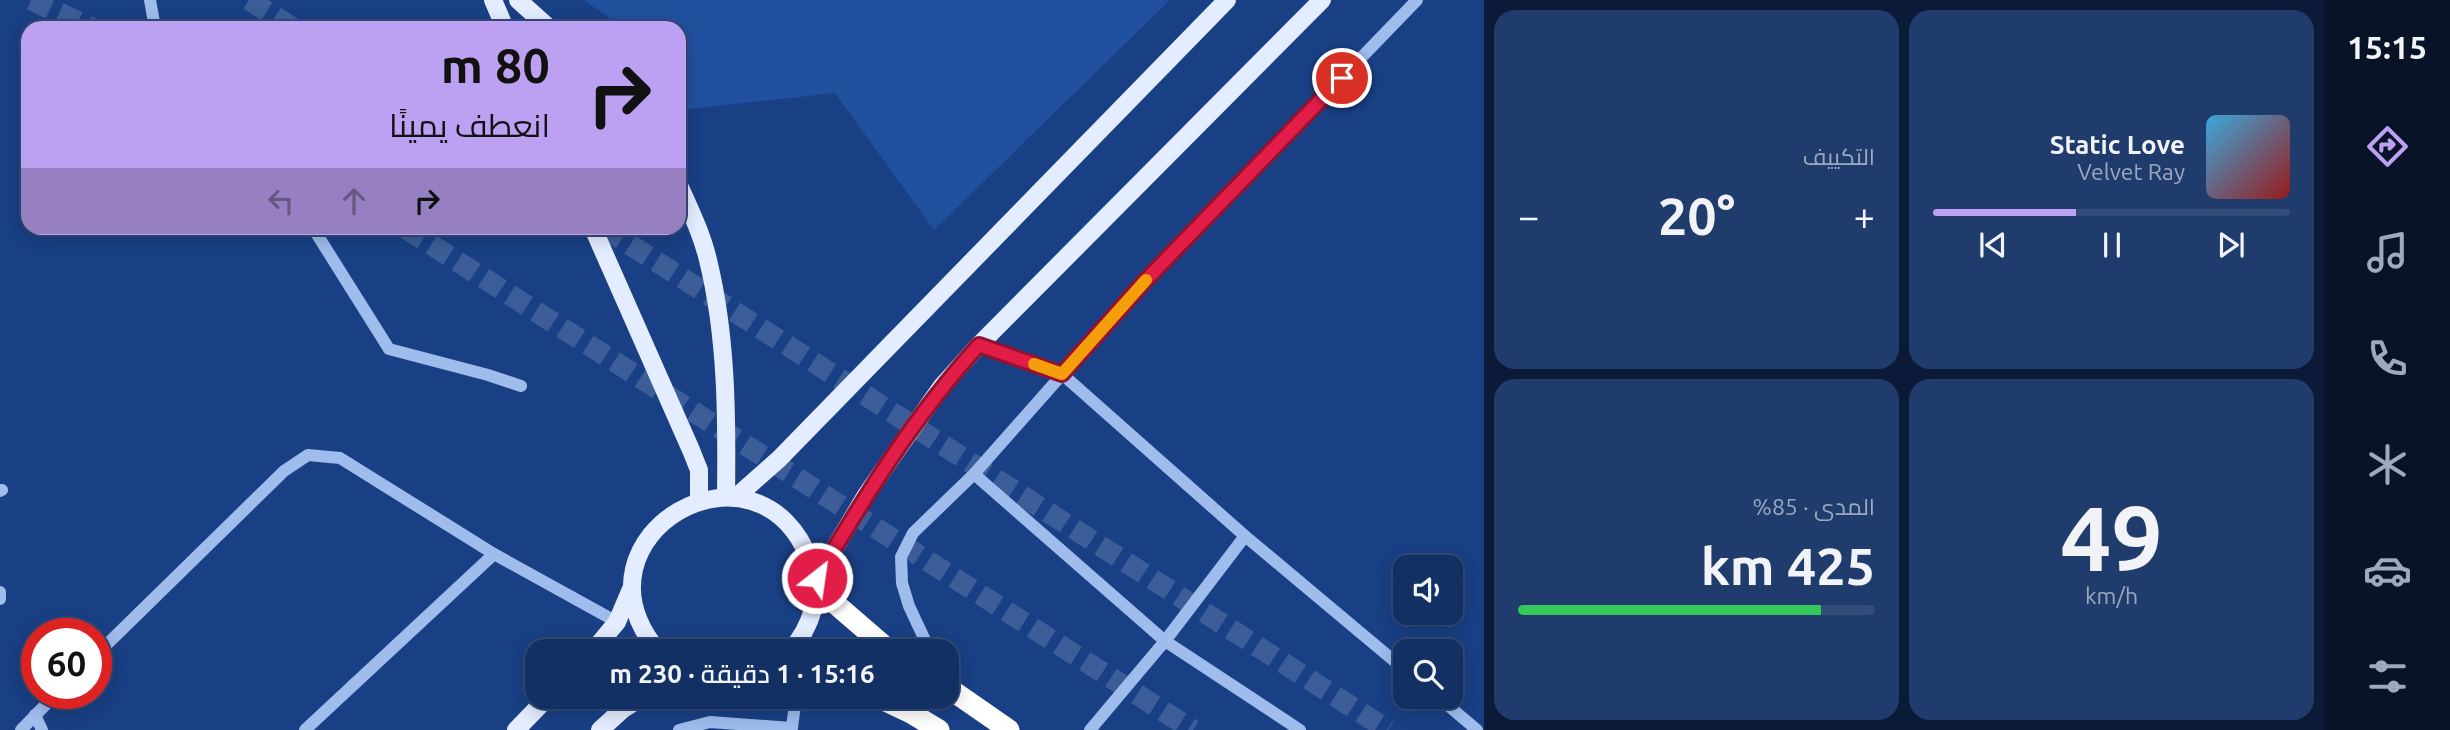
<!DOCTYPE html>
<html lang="ar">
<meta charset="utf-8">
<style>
:root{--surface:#133064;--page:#203c6d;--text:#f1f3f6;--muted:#9da9bf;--line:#324b78;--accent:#bca0f2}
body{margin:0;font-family:Ubuntu,Cairo,sans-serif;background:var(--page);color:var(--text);direction:rtl;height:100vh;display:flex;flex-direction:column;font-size:26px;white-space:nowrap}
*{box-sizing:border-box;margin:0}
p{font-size:23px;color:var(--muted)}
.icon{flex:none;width:38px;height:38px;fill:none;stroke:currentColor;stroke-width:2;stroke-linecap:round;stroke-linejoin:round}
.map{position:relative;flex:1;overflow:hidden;direction:ltr}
.panel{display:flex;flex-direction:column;gap:10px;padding:10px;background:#0a1a37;width:840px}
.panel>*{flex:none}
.banner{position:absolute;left:21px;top:21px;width:665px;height:214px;border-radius:21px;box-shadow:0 4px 18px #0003,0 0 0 2px var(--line);direction:rtl;background:#bca0f2;color:#111;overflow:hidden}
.controls{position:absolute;left:1393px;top:555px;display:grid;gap:14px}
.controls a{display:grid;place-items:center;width:70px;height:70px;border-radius:14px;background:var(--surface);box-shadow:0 4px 18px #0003,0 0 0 2px var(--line);font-size:35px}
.speed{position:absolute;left:21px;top:618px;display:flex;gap:14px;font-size:35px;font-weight:700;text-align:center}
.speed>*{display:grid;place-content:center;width:91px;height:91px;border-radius:50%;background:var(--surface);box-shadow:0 4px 18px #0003,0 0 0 2px var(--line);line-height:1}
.speed .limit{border:10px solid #d22;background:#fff;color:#111}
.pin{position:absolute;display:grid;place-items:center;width:60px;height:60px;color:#fff;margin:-30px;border:4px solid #fff;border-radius:50%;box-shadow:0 2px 7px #0007}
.me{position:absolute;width:77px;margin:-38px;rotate:30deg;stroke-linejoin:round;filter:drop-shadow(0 0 5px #0008)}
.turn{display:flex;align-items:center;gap:24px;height:147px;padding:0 21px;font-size:32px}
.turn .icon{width:91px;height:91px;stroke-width:2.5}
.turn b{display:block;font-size:49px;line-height:60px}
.lanes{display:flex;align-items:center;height:66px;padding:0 21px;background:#0003;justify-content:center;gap:35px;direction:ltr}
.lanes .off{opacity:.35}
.big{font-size:52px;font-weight:600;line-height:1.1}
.panel .card{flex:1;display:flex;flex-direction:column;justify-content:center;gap:10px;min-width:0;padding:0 24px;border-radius:21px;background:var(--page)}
.panel .dial{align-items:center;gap:0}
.dial b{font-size:91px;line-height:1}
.song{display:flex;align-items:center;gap:21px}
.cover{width:84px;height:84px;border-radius:10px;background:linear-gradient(135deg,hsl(200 70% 55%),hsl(0 70% 35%))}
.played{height:7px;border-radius:4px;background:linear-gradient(90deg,var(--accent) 40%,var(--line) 40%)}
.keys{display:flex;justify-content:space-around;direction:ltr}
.heat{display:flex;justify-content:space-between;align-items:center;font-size:38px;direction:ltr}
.charge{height:10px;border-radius:5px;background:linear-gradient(90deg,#34c759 85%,var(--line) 0)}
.panel .tiles{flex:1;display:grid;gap:10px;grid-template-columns:repeat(2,1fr)}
.trip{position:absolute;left:525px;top:639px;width:434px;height:70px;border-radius:21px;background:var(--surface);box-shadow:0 4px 18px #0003,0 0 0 2px var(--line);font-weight:600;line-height:70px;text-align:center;direction:rtl}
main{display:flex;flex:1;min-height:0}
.tab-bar{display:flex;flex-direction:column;width:126px;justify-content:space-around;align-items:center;background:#081328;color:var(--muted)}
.tab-bar .icon{width:49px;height:49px}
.tab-bar .selected{color:var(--accent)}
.tab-bar b{font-size:32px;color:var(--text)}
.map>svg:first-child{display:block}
.green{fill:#21509e}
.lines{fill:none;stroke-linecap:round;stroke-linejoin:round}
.highway-tunnel{stroke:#3c5d97;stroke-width:21;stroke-dasharray:21 10;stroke-linecap:butt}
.minor{stroke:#9ebcec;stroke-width:12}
.major{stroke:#e4ecff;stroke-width:18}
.highway{stroke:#fff;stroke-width:21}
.route-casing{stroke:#92132f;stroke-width:18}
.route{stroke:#e11d48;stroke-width:12}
.slow{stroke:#f59e0b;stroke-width:12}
</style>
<main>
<nav class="tab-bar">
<b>15:15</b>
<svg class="icon selected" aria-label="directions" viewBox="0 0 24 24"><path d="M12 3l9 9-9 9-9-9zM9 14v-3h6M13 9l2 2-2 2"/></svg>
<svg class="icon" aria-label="music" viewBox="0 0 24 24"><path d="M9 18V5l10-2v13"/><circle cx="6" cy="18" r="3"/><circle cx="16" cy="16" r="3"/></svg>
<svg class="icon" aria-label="phone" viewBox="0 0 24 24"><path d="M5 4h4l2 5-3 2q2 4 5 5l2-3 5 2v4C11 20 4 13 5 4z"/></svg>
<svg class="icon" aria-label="climate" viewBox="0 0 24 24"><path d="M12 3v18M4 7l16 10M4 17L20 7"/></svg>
<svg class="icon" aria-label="car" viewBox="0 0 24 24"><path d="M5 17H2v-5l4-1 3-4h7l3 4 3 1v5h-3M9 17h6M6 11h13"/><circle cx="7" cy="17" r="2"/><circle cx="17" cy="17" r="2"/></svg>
<svg class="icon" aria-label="filters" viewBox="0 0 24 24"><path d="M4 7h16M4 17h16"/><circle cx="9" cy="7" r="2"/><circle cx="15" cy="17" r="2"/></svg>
</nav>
<section class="panel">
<div class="tiles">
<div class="card">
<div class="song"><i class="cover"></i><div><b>Static Love</b><p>Velvet Ray</p></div></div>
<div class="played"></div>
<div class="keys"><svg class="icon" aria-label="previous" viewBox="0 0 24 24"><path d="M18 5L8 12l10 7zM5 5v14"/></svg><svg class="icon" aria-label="pause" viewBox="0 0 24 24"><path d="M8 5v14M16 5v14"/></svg><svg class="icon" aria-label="next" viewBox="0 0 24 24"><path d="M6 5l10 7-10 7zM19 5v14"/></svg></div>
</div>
<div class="card"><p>التكييف</p>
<div class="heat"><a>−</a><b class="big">20°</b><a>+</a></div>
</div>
<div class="card dial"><b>49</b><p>km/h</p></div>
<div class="card"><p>المدى · 85%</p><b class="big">425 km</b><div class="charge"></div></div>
</div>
</section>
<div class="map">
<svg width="1484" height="730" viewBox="0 0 1484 730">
<rect width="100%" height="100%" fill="#194085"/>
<polygon class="green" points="584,0 1170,0 934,230 835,93 679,110 679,28 618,28 612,20"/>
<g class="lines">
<g class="highway-tunnel">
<polyline points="31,0 92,28"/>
<polyline points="249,0 293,28"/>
<polyline points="405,228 1193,730"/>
<polyline points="604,228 1388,730"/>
</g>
<g class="minor">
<polyline points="150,0 155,28"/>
<polyline points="313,228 389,349 488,375 521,386"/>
<polyline points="979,345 1062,374 1245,536 1405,670"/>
<polyline points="974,474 1165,641 1300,730"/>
<polyline points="0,491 2,490"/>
<polyline points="0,592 0,599"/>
<polyline points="930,651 909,606 902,583 901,557 913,533 974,474 1144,282 1417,0"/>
<polyline points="96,655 284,471 308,455 340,458 494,554 617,622"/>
<polyline points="1437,696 1477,730"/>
<polyline points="35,715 42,730"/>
<polyline points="21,730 57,693"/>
<polyline points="305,730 494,554"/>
<polyline points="679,730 710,722 792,728 796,696"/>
<polyline points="1090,730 1165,641 1245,536"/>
</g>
<g class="major">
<polyline points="493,0 505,28"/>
<polyline points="518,0 549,28"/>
<path d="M 679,185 C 690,210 702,234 708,260 C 727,337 727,419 726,497"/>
<polyline points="593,228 691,450 699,470 699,501"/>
<polyline points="735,498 779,459 1227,0"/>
<polyline points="817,578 866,495 893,456 942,386 979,345 1322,0"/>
<polyline points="593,651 617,622 631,589"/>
<path d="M 658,651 C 562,536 759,422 811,563 C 823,593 811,628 790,651"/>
<polyline points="516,730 549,696"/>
<polyline points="600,730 623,709 644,696"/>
</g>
<g class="highway">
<polyline points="817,588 890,651"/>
<polyline points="947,687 1009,730"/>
<polyline points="875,696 911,713 939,730"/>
</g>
</g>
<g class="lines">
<g class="route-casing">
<path id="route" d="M 817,578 C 865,496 915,415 979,345 L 1062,374 L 1144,282 L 1342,78"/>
</g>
<use href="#route" class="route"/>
<polyline class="slow" points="1034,364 1062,374 1146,280"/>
</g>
</svg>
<div class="controls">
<a><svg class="icon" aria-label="sound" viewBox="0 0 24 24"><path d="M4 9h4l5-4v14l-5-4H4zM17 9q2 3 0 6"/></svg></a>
<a><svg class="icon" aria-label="search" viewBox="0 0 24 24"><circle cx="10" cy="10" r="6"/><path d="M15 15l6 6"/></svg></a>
</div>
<div class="speed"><div class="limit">60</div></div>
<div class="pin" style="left:1342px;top:78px;background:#d93025"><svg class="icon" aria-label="arrive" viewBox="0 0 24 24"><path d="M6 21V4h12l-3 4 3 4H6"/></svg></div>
<svg class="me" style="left:817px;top:578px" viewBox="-20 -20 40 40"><circle r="17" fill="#e11d48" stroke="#fff" stroke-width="3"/><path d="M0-11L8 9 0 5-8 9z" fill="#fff"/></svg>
<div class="trip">15:16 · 1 دقيقة · 230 m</div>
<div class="banner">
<div class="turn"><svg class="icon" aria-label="right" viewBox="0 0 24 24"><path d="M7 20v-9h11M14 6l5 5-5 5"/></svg><div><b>80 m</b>انعطف يمينًا</div></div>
<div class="lanes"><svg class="icon off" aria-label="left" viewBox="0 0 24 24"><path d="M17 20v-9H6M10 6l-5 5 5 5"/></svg><svg class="icon off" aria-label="ahead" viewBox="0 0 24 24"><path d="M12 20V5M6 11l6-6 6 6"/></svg><svg class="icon" aria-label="right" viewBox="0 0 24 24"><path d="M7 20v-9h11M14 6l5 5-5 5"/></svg></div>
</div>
</div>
</main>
